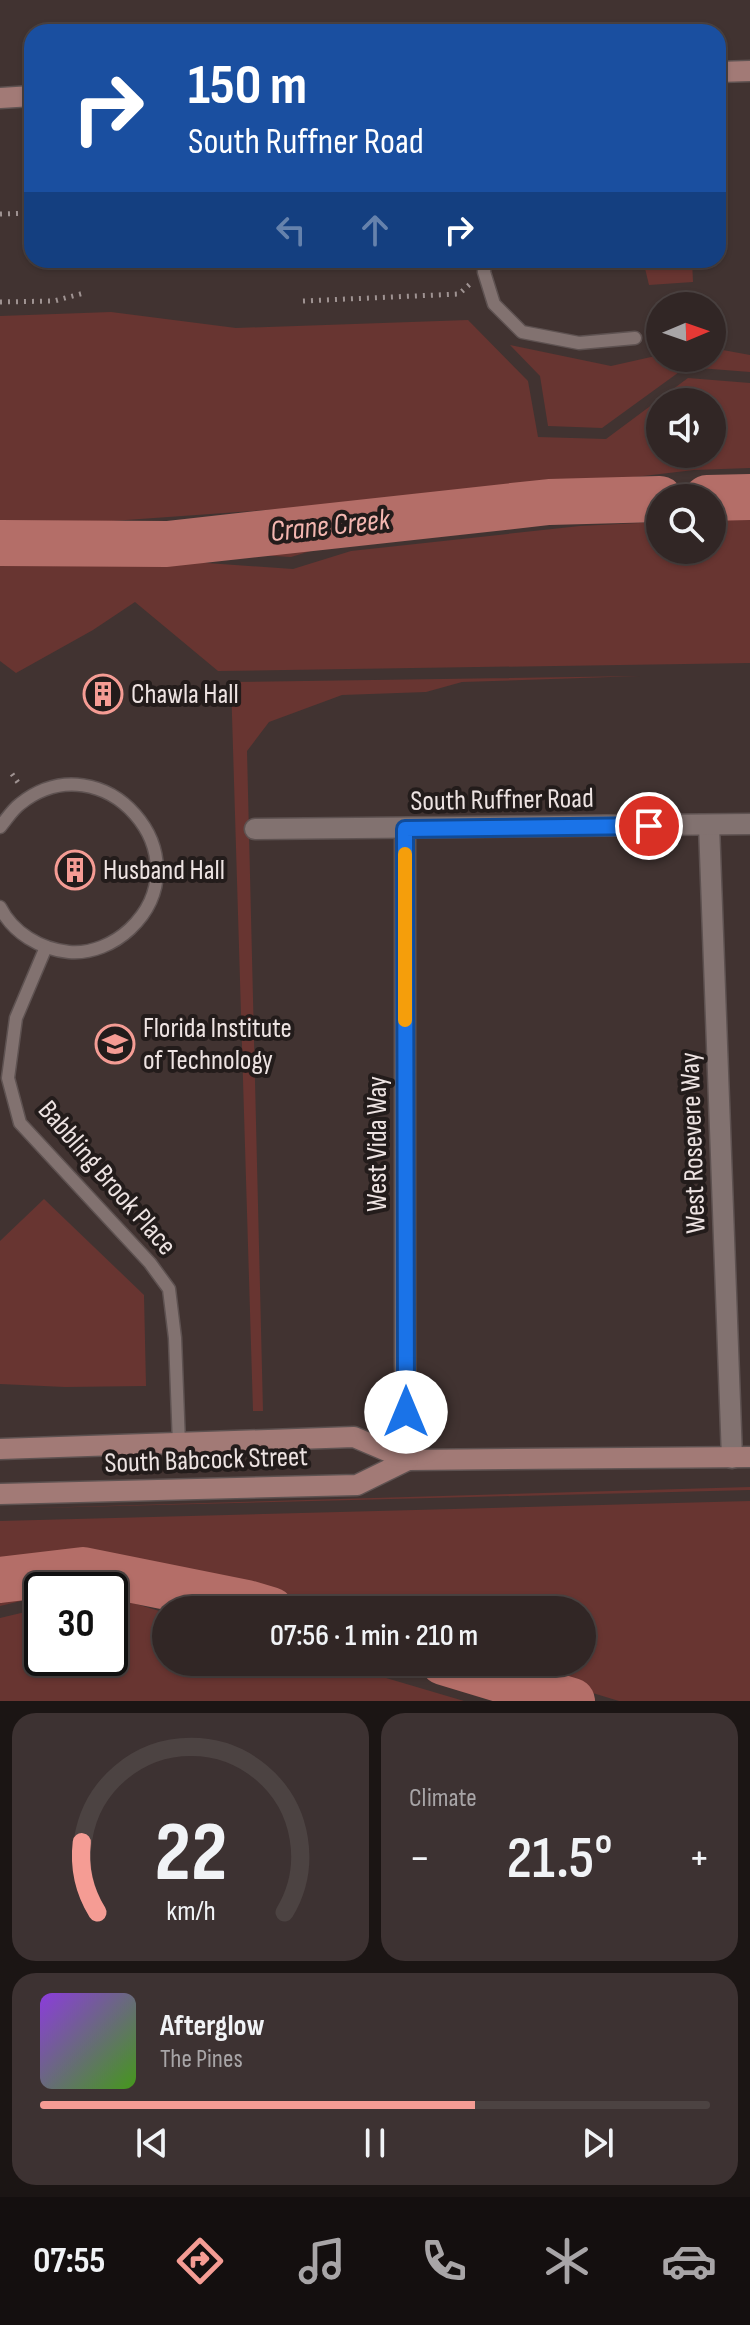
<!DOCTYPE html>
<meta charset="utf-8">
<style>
:root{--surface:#312625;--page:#3d3232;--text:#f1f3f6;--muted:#a8a5a7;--line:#4c4342;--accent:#f59c94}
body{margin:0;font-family:"Sofia Sans Condensed",sans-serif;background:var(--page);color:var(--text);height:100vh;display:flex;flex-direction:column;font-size:30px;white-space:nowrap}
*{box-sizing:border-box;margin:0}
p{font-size:26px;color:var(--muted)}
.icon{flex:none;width:44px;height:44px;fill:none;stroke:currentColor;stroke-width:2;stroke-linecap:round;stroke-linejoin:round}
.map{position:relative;height:1701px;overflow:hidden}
.drawer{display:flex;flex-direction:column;gap:12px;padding:12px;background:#1b1514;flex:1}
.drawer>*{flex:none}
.hud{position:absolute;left:24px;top:24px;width:702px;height:244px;border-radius:24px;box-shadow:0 2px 6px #0004,0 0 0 2px var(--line);background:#1a4fa0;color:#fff;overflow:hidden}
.needle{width:52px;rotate:88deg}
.fabs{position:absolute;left:646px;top:292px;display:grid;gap:16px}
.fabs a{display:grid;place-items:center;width:80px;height:80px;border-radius:50%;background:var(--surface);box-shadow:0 2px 6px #0004,0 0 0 2px var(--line);font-size:40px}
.speed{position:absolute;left:24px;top:1572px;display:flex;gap:16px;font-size:40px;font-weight:700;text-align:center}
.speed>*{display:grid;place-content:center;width:104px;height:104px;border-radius:50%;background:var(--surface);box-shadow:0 2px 6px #0004,0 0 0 2px var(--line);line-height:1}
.speed .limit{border:4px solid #111;border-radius:12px;background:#fff;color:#111}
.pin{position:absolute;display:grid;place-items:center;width:68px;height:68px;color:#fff;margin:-34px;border:4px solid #fff;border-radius:50%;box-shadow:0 2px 8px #0007}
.me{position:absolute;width:88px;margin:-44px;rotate:0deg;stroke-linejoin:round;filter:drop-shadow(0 0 6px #0008)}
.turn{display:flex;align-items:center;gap:28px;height:168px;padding:0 32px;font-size:36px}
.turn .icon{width:104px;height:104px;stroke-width:2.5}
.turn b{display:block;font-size:56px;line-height:68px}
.lanes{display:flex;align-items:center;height:76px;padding:0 32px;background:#0003;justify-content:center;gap:40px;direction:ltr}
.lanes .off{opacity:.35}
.big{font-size:60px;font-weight:600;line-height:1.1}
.drawer .widget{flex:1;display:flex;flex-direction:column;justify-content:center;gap:12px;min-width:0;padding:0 28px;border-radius:24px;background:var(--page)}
.drawer .dial{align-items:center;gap:0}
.dial svg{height:208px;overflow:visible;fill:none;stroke:var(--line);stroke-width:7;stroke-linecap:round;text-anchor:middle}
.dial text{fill:var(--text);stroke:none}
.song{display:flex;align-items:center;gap:24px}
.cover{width:96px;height:96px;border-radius:12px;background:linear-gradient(135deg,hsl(270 70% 55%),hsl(100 70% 35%))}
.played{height:8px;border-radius:4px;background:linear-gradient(90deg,var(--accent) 65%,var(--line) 65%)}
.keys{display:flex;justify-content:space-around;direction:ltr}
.heat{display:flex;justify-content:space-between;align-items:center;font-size:44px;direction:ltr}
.drawer .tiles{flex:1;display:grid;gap:12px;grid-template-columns:1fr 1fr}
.widget:last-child{grid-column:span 2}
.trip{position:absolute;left:152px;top:1596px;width:444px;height:80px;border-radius:40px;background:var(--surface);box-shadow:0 2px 6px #0004,0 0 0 2px var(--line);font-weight:600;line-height:80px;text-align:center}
.tabs{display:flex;height:128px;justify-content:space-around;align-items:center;background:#140f0f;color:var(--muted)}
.tabs .icon{width:56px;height:56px}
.tabs .selected{color:var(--accent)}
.tabs b{font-size:36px;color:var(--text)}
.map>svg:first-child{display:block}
.green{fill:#683531;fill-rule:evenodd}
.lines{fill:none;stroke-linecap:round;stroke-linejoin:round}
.river{stroke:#b46e68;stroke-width:46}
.lane-casing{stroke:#5e5251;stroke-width:15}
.street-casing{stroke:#5e5251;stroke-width:23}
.secondary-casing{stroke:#5e5251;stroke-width:23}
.path{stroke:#9f9392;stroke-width:5;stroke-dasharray:2 6;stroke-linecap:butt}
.lane{stroke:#827270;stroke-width:12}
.street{stroke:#827270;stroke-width:20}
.secondary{stroke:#a27a76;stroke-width:20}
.route-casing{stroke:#114b97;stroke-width:20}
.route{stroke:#1a73e8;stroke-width:14}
.slow{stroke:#f59e0b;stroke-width:14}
.labels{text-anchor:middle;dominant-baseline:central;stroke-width:8;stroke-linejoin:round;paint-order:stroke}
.poi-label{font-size:28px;fill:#ede3e2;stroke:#231c1b;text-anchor:start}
.street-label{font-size:28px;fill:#ede3e2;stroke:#231c1b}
.water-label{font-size:30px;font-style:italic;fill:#f4b7b1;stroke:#231c1b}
</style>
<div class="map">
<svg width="750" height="1701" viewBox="0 0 750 1701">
<rect width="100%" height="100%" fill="#413331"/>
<g class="green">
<polygon points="643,260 692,260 693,282 649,285"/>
<path d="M 111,312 L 236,328 L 468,320 L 528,381 L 538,437 L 606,439 L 688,378 L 750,383 L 750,468 L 694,470 L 533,489 L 392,501 L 0,529 L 0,316 ZM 712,402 L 712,454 L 660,454 L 660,402 Z"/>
<polygon points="510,345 611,366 660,355 660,358 712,358 712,348 750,355 750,372 686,367 602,428 548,426 540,376"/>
<path d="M 750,479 L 750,507 L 712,509 L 712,498 L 660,498 L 660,511 L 579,515 L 350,539 L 291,557 L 227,553 L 227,523 C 328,517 430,510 531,500 C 604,493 676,482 750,479 Z"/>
<polygon points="750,518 750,663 218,671 135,602 93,630 16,673 0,661 0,566 4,563 136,558 293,569 351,551 580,526 660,522 660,550 712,550 712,520"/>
<polygon points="640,676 462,682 426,692 342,695 269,722 247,751 263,1411 253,1411 231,682"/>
<polygon points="44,1199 144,1295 146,1386 65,1387 0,1384 0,1241"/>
<polygon points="750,1487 750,1490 0,1509"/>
<polygon points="750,1501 750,1701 619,1701 491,1662 582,1662 582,1610 321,1610 272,1595 109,1565 91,1557 0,1559 0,1521"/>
<polygon points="88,1568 106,1577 281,1610 197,1610 106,1583 68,1590 42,1590 42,1596 0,1606 0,1571"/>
<polygon points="110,1596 166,1613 166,1662 332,1662 464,1701 0,1701 0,1618 42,1608 42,1658 110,1658"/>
<polygon points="373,1662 451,1662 579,1701 504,1701"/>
</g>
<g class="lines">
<g class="river">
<polyline points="707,498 750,497"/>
<polyline points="0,543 167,544 549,502 660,499"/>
<polyline points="0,1580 83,1570 247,1603 271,1610"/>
<polyline points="443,1662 572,1701"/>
</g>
<g class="lane-casing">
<g id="lane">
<polyline points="485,260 484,272 494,304 522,332 579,343 635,338"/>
<path d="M 0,827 C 6,820 12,810 20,804 C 103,738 207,856 130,929 C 114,944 91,954 69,952 C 40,949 13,933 0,907"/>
<polyline points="46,947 16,1018 8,1078 20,1123 150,1263 169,1289 175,1338 179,1444"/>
</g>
</g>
<g class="street-casing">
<g id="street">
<polyline points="709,825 732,1458"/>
<polyline points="255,829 750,824"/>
<polyline points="405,829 405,1365 408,1460"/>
</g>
</g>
<g class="secondary-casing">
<g id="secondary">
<polyline points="718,72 750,71"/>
<polyline points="0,98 32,96"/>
<polyline points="0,1449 354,1437 408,1460 750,1457"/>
<polyline points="0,1494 357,1485 408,1460"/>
</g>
</g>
<g class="path">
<polyline points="0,214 32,213"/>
<polyline points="303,301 459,294 470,284"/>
<polyline points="0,302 54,301 84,293"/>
<polyline points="12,774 19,784"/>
</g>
<use href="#lane" class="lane"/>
<use href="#street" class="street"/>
<use href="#secondary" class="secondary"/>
</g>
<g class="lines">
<g class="route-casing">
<polyline id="route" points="406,1412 405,829 649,826"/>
</g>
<use href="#route" class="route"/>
<polyline class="slow" points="405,854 405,1020"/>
</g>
<defs>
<g id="building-ring" transform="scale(2)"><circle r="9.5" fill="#231c1b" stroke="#f59c94" stroke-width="1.5"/><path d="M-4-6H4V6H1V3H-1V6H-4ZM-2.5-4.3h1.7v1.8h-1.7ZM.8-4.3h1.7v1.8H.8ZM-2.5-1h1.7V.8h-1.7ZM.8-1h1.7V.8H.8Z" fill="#f59c94"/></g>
<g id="university-ring" transform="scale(2)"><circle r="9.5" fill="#231c1b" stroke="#f59c94" stroke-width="1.5"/><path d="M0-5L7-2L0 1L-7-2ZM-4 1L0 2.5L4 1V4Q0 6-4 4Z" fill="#f59c94"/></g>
</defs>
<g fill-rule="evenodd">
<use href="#building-ring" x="103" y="694"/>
<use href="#building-ring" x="75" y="870"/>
<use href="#university-ring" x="115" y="1044"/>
</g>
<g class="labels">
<g class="poi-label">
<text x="131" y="694">Chawla Hall</text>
<text x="103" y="870">Husband Hall</text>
<text x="143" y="1028">Florida Institute<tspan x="143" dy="32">of Technology</tspan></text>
</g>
<g class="street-label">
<text transform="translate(502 800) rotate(-1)">South Ruffner Road</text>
<text transform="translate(693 1143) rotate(-92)">West Rosevere Way</text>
<text transform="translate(377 1144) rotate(-90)">West Vida Way</text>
<text transform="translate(107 1178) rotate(49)">Babbling Brook Place</text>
<text transform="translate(206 1460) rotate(-2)">South Babcock Street</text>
</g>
<g class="water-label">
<text transform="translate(330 526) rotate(-6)">Crane Creek</text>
</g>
</g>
</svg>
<div class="fabs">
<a><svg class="needle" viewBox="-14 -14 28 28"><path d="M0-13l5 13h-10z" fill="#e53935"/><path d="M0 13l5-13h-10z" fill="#a8a5a7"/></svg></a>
<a><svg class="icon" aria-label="sound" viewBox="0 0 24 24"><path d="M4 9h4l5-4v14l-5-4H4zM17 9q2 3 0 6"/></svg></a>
<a><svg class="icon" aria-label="search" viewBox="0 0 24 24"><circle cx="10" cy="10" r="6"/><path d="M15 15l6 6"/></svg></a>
</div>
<div class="speed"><div class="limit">30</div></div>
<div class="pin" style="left:649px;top:826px;background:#d93025"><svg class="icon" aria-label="arrive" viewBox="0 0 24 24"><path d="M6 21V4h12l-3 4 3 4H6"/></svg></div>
<svg class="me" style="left:406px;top:1412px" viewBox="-20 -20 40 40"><circle r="19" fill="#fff"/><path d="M0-13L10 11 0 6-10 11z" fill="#1a73e8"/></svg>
<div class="trip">07:56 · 1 min · 210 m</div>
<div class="hud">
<div class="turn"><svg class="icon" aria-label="right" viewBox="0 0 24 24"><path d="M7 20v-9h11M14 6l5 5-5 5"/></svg><div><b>150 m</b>South Ruffner Road</div></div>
<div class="lanes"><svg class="icon off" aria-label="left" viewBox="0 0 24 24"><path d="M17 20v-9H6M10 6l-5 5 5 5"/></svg><svg class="icon off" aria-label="ahead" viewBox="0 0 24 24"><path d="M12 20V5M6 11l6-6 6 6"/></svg><svg class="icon" aria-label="right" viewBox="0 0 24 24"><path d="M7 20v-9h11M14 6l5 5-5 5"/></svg></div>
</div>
</div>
<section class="drawer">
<div class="tiles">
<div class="widget dial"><svg viewBox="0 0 100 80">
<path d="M14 69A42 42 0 1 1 86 69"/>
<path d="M14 69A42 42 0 0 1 8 42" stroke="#f59c94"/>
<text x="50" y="56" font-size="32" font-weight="700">22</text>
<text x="50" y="72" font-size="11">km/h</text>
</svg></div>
<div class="widget"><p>Climate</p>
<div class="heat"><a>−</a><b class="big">21.5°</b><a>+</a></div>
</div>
<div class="widget">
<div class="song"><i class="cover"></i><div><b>Afterglow</b><p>The Pines</p></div></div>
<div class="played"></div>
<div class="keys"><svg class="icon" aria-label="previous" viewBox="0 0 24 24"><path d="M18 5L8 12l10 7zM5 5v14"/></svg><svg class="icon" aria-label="pause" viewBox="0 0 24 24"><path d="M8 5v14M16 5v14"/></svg><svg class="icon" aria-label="next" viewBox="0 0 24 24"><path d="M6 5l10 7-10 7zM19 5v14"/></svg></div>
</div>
</div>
</section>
<nav class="tabs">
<b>07:55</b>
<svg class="icon selected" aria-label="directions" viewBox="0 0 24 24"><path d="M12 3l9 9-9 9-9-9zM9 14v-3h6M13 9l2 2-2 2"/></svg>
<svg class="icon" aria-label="music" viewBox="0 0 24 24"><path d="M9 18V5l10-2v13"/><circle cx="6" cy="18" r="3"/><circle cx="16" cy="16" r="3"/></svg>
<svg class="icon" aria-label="phone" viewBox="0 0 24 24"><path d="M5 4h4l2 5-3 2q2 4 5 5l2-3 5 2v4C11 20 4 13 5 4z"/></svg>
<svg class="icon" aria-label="climate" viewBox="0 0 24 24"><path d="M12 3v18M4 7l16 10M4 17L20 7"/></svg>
<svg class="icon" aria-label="car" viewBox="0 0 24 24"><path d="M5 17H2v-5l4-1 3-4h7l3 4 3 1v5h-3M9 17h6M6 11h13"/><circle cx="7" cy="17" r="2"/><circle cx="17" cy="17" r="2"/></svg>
</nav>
